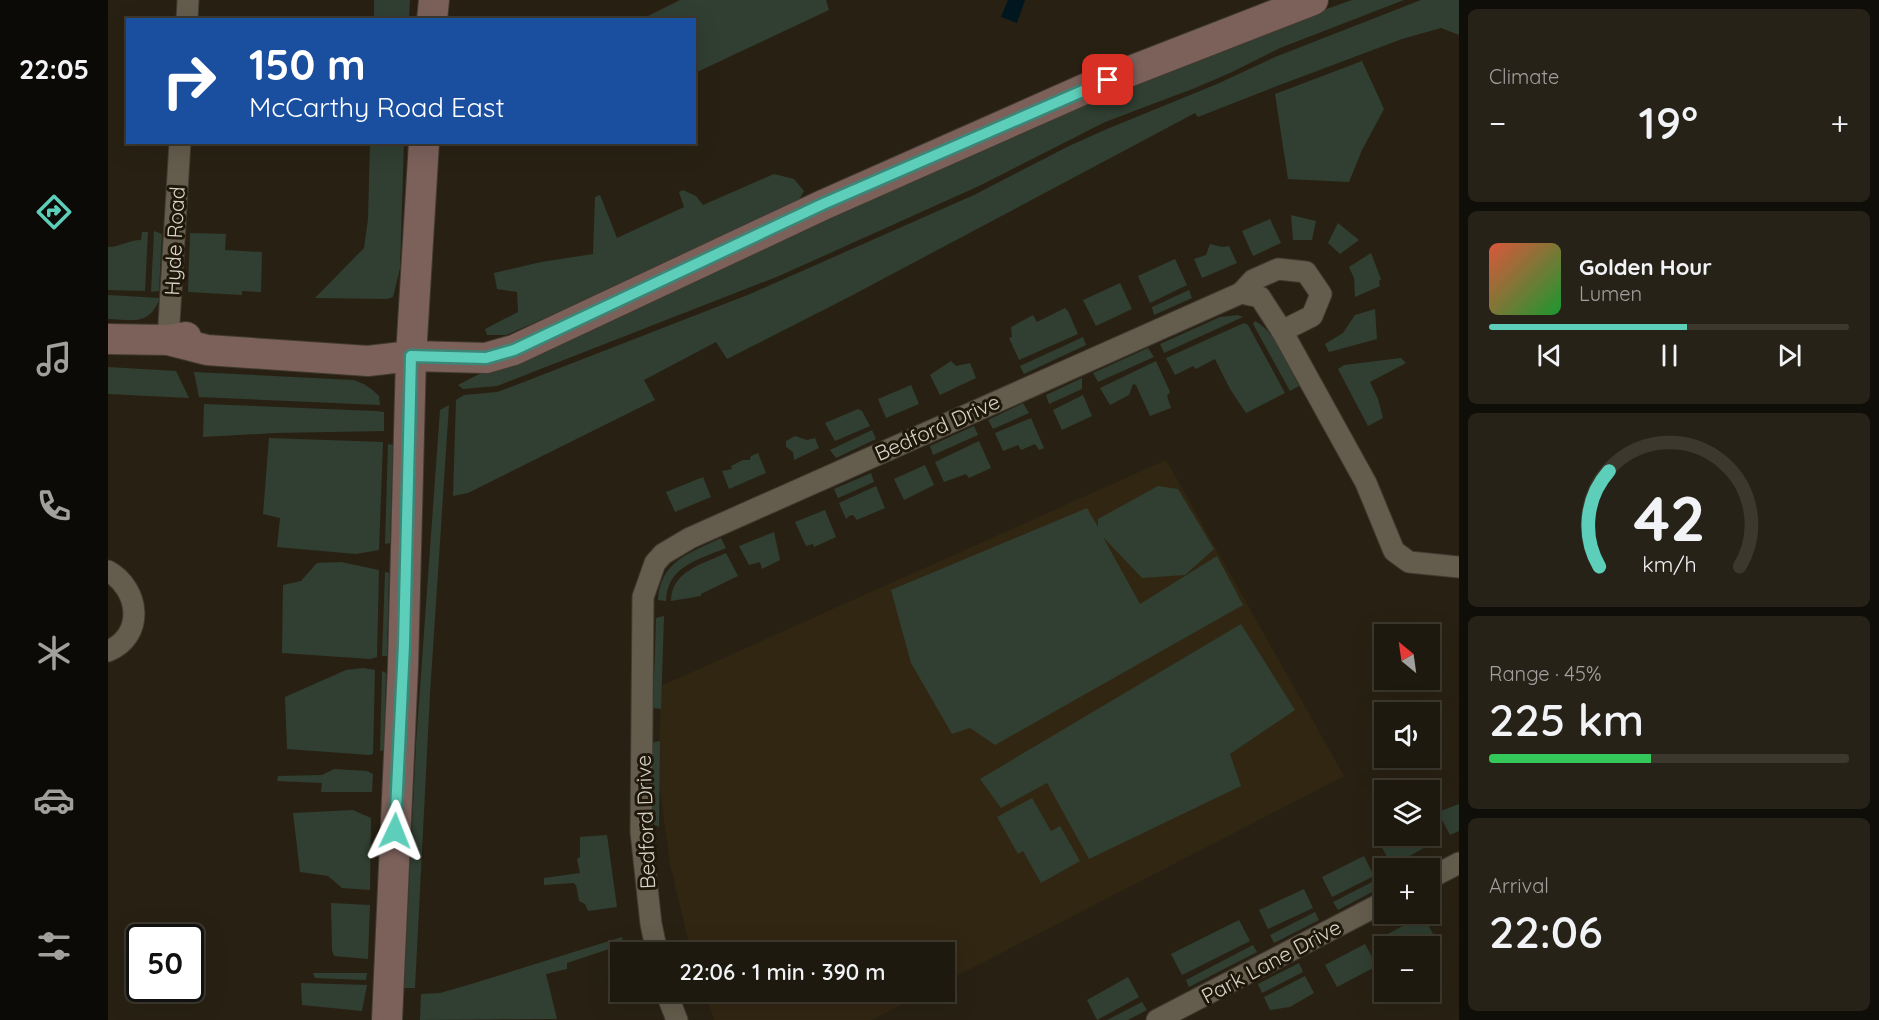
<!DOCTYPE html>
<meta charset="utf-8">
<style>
:root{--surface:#1e190e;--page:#262217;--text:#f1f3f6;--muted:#a1a09e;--line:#3c382e;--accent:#5dceb9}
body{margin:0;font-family:Quicksand,sans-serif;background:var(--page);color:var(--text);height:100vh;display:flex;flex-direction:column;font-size:22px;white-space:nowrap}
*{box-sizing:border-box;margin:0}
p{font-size:20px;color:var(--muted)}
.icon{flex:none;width:33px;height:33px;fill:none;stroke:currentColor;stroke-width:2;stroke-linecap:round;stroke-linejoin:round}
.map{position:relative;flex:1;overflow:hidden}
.sheet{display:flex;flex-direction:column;gap:9px;padding:9px;background:#100e08;width:420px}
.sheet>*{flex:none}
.top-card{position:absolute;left:18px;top:18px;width:570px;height:126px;border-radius:0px;box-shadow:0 6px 24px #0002,0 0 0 2px var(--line);background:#1a4fa0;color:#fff;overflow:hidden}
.needle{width:39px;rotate:331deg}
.controls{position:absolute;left:1266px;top:624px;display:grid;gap:12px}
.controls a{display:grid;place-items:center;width:66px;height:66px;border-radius:0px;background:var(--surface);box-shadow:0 6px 24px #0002,0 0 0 2px var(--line);font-size:30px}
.speed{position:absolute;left:18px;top:924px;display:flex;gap:12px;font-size:30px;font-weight:700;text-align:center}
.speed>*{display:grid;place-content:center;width:78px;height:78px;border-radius:50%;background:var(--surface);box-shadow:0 6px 24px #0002,0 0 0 2px var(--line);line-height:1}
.speed .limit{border:3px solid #111;border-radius:9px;background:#fff;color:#111}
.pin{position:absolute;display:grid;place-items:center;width:51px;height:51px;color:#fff;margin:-26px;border-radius:12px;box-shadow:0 3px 9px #0006}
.me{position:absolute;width:66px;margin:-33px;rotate:2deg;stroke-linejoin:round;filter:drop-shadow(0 0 4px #0008)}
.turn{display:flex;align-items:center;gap:21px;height:126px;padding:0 24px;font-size:27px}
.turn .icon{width:78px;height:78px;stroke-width:2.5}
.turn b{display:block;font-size:42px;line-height:51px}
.big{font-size:45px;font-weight:600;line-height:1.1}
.sheet .card{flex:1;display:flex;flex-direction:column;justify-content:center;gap:9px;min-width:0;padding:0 21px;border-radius:9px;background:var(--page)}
.sheet .dial{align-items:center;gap:0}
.dial svg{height:156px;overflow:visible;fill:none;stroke:var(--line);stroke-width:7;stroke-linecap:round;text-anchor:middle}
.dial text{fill:var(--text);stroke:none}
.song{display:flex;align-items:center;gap:18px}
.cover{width:72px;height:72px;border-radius:9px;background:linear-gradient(135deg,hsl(10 70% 55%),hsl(130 70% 35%))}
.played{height:6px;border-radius:3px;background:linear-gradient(90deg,var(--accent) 55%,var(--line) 55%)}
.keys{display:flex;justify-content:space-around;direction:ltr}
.heat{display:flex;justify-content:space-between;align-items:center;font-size:33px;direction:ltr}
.charge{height:9px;border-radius:4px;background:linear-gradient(90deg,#34c759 45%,var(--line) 0)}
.trip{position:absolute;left:502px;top:942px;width:345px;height:60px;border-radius:0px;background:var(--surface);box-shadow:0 6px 24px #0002,0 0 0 2px var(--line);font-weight:600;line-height:60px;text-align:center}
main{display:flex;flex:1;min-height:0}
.tab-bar{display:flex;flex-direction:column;width:108px;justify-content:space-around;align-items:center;background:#0c0a06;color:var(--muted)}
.tab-bar .icon{width:42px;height:42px}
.tab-bar .current{color:var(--accent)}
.tab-bar b{font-size:27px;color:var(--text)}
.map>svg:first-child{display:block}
.built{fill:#312612}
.green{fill:#303f31}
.water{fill:#01171f}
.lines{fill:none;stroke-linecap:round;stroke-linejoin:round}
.street-casing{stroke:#413a31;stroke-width:23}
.secondary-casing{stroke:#413a31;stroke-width:32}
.street{stroke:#645c4c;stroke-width:21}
.secondary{stroke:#7c615b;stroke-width:30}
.route-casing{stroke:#3c8678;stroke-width:15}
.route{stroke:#5dceb9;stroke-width:10}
.labels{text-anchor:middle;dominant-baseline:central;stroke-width:6;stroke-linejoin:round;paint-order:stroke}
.street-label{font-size:21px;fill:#d7d3ca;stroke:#1f180a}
</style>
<main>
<nav class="tab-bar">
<b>22:05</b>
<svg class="icon current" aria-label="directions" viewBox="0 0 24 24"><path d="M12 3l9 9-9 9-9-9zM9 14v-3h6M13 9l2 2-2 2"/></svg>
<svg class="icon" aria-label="music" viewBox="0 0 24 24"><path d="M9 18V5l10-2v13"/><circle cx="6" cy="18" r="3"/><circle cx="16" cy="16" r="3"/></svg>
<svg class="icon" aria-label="phone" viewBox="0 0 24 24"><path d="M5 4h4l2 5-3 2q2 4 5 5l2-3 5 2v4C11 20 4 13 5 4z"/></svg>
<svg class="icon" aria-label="climate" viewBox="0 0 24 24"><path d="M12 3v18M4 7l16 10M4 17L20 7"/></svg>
<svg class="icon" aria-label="car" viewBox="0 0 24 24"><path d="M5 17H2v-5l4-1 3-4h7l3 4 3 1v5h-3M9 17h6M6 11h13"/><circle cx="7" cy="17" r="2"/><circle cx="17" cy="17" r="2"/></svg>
<svg class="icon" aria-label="filters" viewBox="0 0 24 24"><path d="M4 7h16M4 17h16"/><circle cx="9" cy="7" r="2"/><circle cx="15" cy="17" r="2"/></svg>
</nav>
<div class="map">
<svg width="1351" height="1020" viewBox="0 0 1351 1020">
<rect width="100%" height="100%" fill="#282113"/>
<g class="built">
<polygon points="1058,460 1236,776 837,982 837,952 583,952 562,864 551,781 553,686"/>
<polygon points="596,992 819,992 764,1020 606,1020"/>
</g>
<g class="green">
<polygon points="266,0 302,0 301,19 266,19"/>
<polygon points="572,0 718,0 721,10 587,73 586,20 534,19"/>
<polygon points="1244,0 1296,0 1172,48 1122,73 1087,88 997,122 871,186 671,276 389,386 355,389 350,385 377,371 1097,52"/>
<polygon points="1313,0 1351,0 1351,35 1333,28 1294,39 1169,86 1090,117 1087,113 741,297 619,359 608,342 536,380 547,400 360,493 345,496 348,400 356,395 389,392 403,387 642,294 866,195 961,146 999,129 1109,84 1167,57"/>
<polygon points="1254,61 1276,109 1254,150 1241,182 1180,179 1167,94"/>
<polygon points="262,143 296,143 292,268 285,297 279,299 207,298 256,248 260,219"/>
<polygon points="666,174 686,179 696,191 691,200 683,208 485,297 398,335 379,335 377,329 410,312 409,292 389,289 386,273 433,262 485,254 487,197 492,195 509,238 576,207 571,192 575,190 588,196 595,205"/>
<polygon points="1183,215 1208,221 1204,240 1185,240"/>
<polygon points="1162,219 1173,243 1145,256 1134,231"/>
<polygon points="1230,223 1251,240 1232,254 1220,243"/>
<polygon points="46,231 54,234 51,291 43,292"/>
<path d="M 34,232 L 40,232 L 37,291 L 0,290 L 0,247 C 12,247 21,240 33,240 Z"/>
<polygon points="82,233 118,234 117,250 154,252 153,292 134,291 134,295 80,292"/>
<polygon points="1102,244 1114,247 1121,246 1129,263 1094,278 1086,259 1098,255"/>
<polygon points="1263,253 1273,279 1271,281 1272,286 1247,297 1246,278 1241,267"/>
<polygon points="1067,259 1079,285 1042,303 1030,276"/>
<polygon points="1012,283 1024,309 988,326 975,300"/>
<polygon points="1081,290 1084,298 1046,315 1044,307"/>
<path d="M 0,295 L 52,298 C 41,326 26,320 0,319 Z"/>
<polygon points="957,308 960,311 970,334 911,360 901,338 904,337 903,327 925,315 929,322"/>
<polygon points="1267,309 1269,339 1221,352 1217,344 1235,333 1247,315"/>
<polygon points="1130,315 1135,317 1056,353 1052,344 1112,317"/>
<path d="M 1147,321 C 1169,333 1179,364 1191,386 L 1182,391 L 1145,324 Z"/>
<polygon points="1136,323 1140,325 1177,393 1138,413 1122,389 1107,359 1088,369 1085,366 1067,375 1058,358"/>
<polygon points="975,337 978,345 916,374 912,366"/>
<polygon points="1040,348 1046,357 990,382 985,373"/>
<polygon points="1293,358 1298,363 1262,382 1270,399 1275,418 1260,426 1230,369 1236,365"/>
<polygon points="843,361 848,366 862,363 868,378 832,395 822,375"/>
<polygon points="1048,361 1062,392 1059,396 1063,408 1042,416 1028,385 1025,384 1021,395 1002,405 992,388"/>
<polygon points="0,367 68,371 81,398 0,394"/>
<path d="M 86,372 L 245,380 C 256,383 263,388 271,396 L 272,405 L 91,397 Z"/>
<polygon points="974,378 974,389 941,404 938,395"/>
<polygon points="803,385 811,404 778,418 770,399"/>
<polygon points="975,395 984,416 954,430 945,410"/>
<polygon points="915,403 921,413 885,429 880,420"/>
<polygon points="96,404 268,411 276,412 276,431 167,433 95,437"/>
<polygon points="341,405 322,694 307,988 296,988 308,744 332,410"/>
<polygon points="750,409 754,411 762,426 727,441 717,423"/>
<polygon points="923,418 936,448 931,450 927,444 913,450 910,445 895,451 887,433"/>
<polygon points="866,426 870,435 825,455 822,446"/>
<polygon points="764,430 768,439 728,458 722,450"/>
<polygon points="687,436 699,440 707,438 711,448 686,460 685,452 678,447 678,441"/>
<polygon points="161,438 275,442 271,550 248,554 169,547 172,518 155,514"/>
<polygon points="871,441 883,468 861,478 858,474 836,482 827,462"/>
<polygon points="280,444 285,445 282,543 277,544"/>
<polygon points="650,453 658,473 621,489 614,471 624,469 623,466 635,460 642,460 643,456"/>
<polygon points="817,465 826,485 796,500 786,479"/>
<polygon points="763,473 766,482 730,498 726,489"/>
<polygon points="595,477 603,497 567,512 558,492"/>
<polygon points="768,486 777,508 749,520 745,515 741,516 738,519 731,503"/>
<polygon points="1050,486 1070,489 1106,549 1077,575 1034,578 995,537 1032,604 1109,556 1135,605 887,745 862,728 844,734 803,663 783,590 979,508 990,527 990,519"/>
<polygon points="717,510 728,537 706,547 705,544 698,546 687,522"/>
<polygon points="666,532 672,560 654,569 652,562 641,565 631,546"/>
<path d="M 613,538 L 618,548 C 590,560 559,566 558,601 L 550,600 C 552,561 582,553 613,538 Z"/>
<path d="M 618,553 L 630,576 L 593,594 L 593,596 L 563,601 C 563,571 595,564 618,553 Z"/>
<polygon points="233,562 271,570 269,657 262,659 174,653 175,585 193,581 209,563"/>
<polygon points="277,572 281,573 279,656 274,656"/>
<polygon points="556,616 553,709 545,708 548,618"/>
<polygon points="1133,624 1187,710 1122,754 1133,786 981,859 939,783 893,808 872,779"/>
<polygon points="255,668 267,670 265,754 261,755 179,749 177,697 238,670"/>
<polygon points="274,671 278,673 276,750 272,751"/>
<polygon points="552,741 551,827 543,823 543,743"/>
<polygon points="226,769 259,771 265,774 264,792 213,792 214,783 169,781 170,776 214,775"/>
<polygon points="924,798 943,831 952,826 972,861 933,883 915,851 910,854 889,817"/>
<polygon points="1351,804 1351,831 1342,835 1330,812"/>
<polygon points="245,810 263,818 262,890 234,888 220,876 192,872 185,813"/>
<polygon points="499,835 509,907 480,911 477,904 471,901 468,885 465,883 436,885 436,878 472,873 469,859 472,857 472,837"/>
<polygon points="1282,836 1316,836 1321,845 1284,866 1271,842"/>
<polygon points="1256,856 1266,876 1224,897 1214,877"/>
<polygon points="1268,880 1272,888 1230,910 1225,902"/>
<polygon points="1196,889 1205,908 1160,929 1151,910"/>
<polygon points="223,903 262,905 260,959 226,956 224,950"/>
<polygon points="1207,912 1211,920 1166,943 1162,935"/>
<polygon points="1315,915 1325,934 1301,946 1282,946 1276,936"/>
<polygon points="1131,920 1142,941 1074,975 1063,954"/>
<polygon points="514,937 516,944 459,963 459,969 438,974 449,1019 312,1020 313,994 332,993 360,985"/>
<polygon points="1257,944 1269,966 1229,987 1217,965"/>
<polygon points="1145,945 1149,952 1081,987 1078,980"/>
<polygon points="1191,963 1195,972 1154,993 1150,984"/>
<polygon points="205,973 259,973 258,980 207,978"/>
<polygon points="1197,976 1206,993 1182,1007 1162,1010 1156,997"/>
<polygon points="1020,977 1031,997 989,1020 979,1000"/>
<polygon points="193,983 259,985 254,1011 194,1005"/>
<polygon points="1034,1002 1039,1010 1020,1020 999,1020"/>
</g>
<polygon class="water" points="900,0 917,0 909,23 893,17"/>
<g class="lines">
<g class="street-casing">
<g id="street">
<polyline points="79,20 80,0"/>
<polyline points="1133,293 1145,280 1170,269 1198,272 1213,294 1204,316 1174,331"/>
<polyline points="60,340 72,142"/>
<path d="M 0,571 C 32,589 37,636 0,651"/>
<polyline points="1322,878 1351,863"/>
<polyline points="549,952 543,924 533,832 535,597 547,563 555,554 582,538 1133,293 1152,297 1174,331 1258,483 1286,551 1301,562 1351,567"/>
<polyline points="558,992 569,1020"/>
<polyline points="1049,1020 1276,902"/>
</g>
</g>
<g class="secondary-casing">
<g id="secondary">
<polyline points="324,20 326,0"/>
<polyline points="0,339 60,340 78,337"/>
<polyline points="60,340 99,350 260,361 303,356 378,358 406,350 715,205 979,88 1205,0"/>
<polyline points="279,1020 295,666 303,356 316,142"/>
</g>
</g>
<use href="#street" class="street"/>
<use href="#secondary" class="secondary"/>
</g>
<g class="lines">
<g class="route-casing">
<polyline id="route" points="287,831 296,645 303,356 378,358 406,350 715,204 1000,80"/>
</g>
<use href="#route" class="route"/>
</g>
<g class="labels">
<g class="street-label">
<text transform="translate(66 241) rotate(-87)">Hyde Road</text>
<text transform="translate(829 427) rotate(-24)">Bedford Drive</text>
<text transform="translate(537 822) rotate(-92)">Bedford Drive</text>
<text transform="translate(1163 961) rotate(-28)">Park Lane Drive</text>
</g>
</g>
</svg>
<div class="controls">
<a><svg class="needle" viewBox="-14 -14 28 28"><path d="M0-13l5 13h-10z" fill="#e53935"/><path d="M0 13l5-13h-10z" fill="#a1a09e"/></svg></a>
<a><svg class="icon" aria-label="sound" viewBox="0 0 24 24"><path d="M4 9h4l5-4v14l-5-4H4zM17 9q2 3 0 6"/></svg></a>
<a><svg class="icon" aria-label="layers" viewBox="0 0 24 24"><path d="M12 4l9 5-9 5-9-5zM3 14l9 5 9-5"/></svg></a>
<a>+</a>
<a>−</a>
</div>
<div class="speed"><div class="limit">50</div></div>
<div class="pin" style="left:1000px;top:80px;background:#d93025"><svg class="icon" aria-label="arrive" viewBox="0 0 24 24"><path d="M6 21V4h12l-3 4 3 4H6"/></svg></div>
<svg class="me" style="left:287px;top:831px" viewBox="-20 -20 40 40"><path d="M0-17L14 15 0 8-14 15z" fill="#5dceb9" stroke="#fff" stroke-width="4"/></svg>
<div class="trip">22:06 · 1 min · 390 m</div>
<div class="top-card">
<div class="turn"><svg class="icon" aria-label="right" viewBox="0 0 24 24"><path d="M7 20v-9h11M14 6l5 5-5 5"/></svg><div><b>150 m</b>McCarthy Road East</div></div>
</div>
</div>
<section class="sheet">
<div class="card"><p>Climate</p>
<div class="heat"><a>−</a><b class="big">19°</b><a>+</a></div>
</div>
<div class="card">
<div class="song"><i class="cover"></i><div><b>Golden Hour</b><p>Lumen</p></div></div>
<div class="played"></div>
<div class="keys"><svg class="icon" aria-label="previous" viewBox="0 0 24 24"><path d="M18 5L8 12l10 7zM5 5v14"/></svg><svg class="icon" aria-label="pause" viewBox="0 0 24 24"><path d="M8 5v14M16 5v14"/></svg><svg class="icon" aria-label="next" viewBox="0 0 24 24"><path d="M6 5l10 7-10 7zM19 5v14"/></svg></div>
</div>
<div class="card dial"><svg viewBox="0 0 100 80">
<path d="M14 69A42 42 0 1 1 86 69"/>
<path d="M14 69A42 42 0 0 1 19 20" stroke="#5dceb9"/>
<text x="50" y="56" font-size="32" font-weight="700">42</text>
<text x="50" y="72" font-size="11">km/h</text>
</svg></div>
<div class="card"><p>Range · 45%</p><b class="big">225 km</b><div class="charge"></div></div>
<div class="card"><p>Arrival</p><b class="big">22:06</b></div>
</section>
</main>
